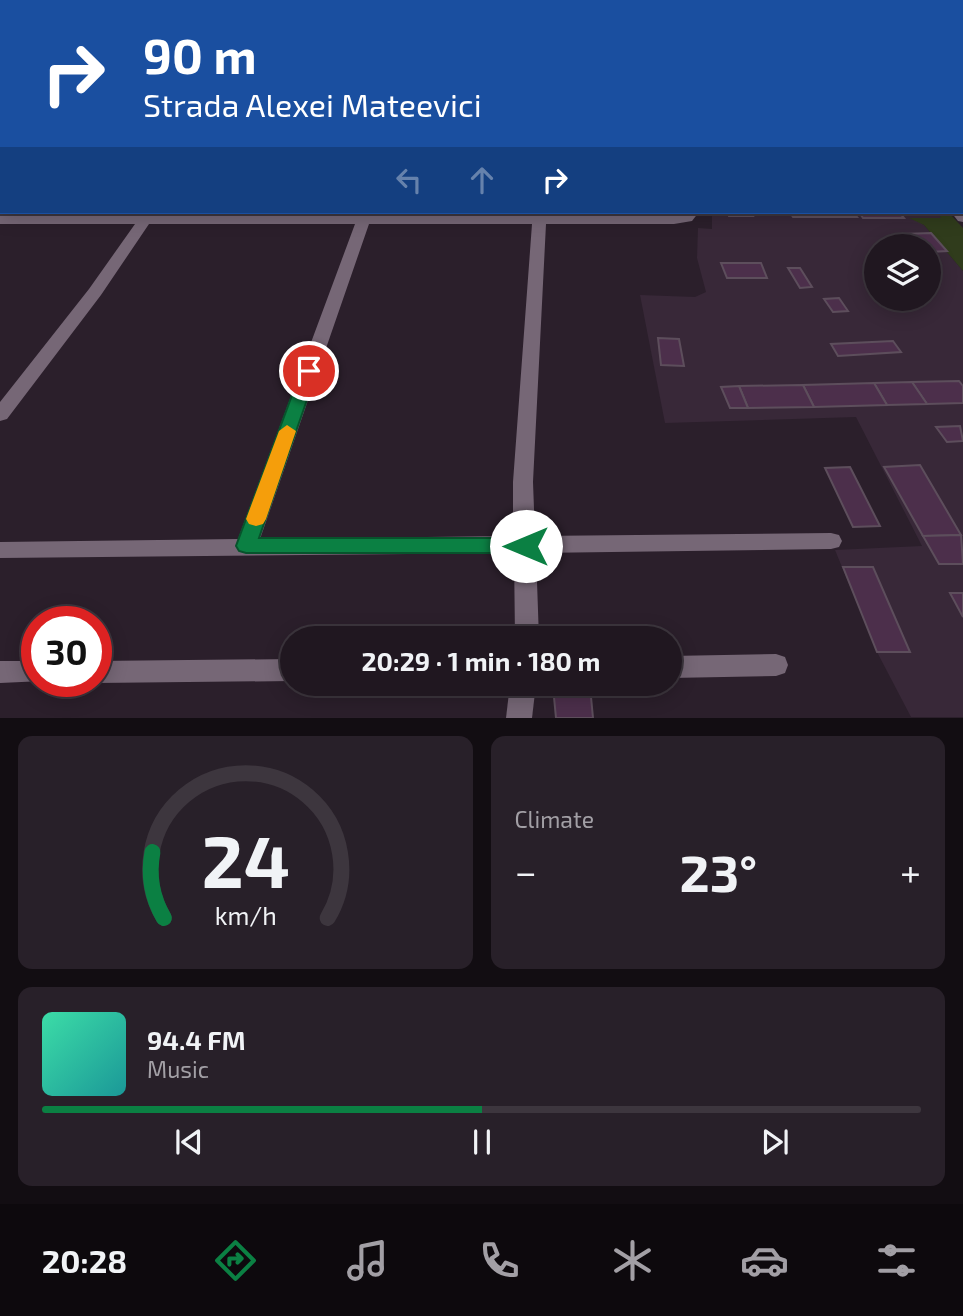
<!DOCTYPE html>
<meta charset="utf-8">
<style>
:root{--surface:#201720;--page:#282029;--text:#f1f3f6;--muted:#a29fa5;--line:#3d363e;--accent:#0b8043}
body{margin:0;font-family:"Exo 2",sans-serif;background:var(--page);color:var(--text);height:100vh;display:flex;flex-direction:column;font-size:26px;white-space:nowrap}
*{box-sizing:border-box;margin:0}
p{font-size:23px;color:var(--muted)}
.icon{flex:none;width:38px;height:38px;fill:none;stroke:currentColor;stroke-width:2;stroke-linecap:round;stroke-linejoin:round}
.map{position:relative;height:718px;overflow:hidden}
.side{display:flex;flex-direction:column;gap:18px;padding:18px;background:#120d12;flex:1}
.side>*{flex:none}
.hud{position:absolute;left:0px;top:0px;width:964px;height:214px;box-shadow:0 4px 18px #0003,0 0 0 2px var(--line);background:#1a4fa0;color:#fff;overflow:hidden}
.tools{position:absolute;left:864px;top:234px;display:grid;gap:14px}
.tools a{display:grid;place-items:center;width:77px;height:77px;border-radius:50%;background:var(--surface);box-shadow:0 4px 18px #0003,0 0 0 2px var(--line);font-size:35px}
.speed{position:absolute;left:21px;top:606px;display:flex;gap:14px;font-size:35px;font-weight:700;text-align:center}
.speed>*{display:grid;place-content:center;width:91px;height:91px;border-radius:50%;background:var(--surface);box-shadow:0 4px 18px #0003,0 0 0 2px var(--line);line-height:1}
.speed .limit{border:10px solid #d22;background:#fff;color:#111}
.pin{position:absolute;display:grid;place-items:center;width:60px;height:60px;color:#fff;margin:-30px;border:4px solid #fff;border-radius:50%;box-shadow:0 2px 7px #0007}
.me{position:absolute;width:77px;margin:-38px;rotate:270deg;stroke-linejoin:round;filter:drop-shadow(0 0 5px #0008)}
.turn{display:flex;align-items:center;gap:24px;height:147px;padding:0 28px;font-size:32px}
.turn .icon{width:91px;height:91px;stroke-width:2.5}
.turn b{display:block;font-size:49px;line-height:60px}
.lanes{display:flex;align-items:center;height:66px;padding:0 28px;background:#0003;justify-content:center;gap:35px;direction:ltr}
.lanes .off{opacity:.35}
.big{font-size:52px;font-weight:700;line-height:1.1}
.side .widget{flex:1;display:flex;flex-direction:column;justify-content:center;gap:10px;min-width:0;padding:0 24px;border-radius:14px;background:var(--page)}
.side .dial{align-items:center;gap:0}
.dial svg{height:182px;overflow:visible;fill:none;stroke:var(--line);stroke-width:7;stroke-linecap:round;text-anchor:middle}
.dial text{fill:var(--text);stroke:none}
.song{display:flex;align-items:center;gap:21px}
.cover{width:84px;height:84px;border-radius:10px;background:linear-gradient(135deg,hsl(160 70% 55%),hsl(180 70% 35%))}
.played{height:7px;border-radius:4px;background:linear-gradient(90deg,var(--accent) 50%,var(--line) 50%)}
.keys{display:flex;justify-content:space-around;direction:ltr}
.heat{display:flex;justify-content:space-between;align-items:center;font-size:38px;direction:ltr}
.side .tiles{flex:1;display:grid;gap:18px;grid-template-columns:1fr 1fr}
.widget:last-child{grid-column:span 2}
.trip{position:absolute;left:280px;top:626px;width:402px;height:70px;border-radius:35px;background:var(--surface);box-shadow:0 4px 18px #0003,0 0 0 2px var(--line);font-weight:700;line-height:70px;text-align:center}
.menu{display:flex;height:112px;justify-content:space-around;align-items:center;background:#0d090d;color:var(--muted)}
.menu .icon{width:49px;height:49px}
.menu .active{color:var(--accent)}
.menu b{font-size:32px;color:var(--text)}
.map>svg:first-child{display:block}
.built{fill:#382838;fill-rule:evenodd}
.green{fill:#303c1c}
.building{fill:#4c2f4b;stroke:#5d4e5c;stroke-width:2}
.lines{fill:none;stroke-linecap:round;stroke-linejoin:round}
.minor{fill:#766776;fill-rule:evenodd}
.major{fill:#ae834e;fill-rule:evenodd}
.route{fill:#0b8043;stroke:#07532c;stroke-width:2}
.slow{fill:#f59e0b}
</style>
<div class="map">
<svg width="963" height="718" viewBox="0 0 963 718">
<rect width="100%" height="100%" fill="#2b1f2b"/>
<path class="built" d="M 712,212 L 937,212 L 942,219 L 912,218 L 924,225 L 963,271 L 963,717 L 911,717 L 877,652 L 835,550 L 922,546 L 856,417 L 665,423 L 640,295 L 695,297 L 706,292 L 697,258 L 698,228 L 712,229 ZM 877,247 L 929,247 L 929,299 L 877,299 Z"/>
<polygon class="green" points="937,212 948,212 963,228 963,271 924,225 909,218 941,218"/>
<g class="building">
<polygon points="728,212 751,212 753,216 729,216"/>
<polygon points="790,212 853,212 857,217 793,217"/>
<polygon points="859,212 899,212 904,218 863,218"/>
<polygon points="931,233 947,251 929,252 929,247 915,247 904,234"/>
<polygon points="721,263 761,263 767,278 727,278"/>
<polygon points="788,268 800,268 812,287 800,288"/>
<polygon points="839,298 848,311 833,312 824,299"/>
<polygon points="658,338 679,339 684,366 661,365"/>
<polygon points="893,341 901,352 838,356 831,344"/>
<polygon points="959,381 963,386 963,403 927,404 912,382"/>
<polygon points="912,382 927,404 887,405 874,383"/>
<polygon points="874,383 887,405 814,407 803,385"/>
<polygon points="803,385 814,407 748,408 739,386"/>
<polygon points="739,386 748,408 730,408 721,387"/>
<polygon points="960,426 963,441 947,442 936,427"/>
<polygon points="920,465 961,535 923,536 884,467"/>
<polygon points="850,467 880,526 853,527 825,468"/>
<polygon points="961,535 963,564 939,564 923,536"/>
<polygon points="843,567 873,567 910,652 877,652"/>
<polygon points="950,593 963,593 963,617"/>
<polygon points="554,697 591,697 593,718 556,718"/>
</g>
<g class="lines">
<g class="minor">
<polygon points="206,0 214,0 205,2"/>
<polygon points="763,0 771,0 772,2 763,2"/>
<polygon points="0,89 2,89 0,96"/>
<polygon points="0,195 2,195 0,205"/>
<polygon points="963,209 963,222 958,221 951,212 962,212"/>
<path d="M 148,212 L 155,216 L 358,216 L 360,212 L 372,212 L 372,216 L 533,216 L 533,212 L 547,212 L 547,216 L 674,216 L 685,212 L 699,212 L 692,221 L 674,224 L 546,224 L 533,482 L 535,536 L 831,533 L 839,535 L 842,541 L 839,547 L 831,549 L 536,553 L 539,639 L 515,639 L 514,553 L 0,558 L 0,542 L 238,539 L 355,224 L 149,224 L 101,295 L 7,419 L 0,421 L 0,402 L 89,289 L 135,224 L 0,224 L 0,216 L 141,216 ZM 369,224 L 532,224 L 513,482 L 513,536 L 260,539 Z"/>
<polygon points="776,654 785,657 788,665 785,673 776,676 670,678 670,656"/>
<polygon points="292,659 292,681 96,683 90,681 96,681 96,661"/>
<polygon points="0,661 37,661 37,681 43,681 0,683"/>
<polygon points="510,684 536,684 532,718 506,718"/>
</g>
<g class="major">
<polygon points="116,0 128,0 115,2"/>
<polygon points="2,42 2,49 0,49 0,43"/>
</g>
</g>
<polygon class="route" points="309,366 317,371 259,538 526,538 533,540 536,546 533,551 526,553 246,553 239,551 236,546 301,371"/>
<polygon class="slow" points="287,425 296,431 266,519 263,524 256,526 249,524 246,519 279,431"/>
</svg>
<div class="tools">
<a><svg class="icon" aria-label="layers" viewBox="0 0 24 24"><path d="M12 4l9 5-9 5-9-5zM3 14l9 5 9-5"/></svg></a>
</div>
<div class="speed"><div class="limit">30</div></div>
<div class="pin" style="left:309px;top:371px;background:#d93025"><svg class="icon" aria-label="arrive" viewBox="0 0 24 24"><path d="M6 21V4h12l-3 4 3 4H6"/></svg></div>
<svg class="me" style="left:526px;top:546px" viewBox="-20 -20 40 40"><circle r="19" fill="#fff"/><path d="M0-13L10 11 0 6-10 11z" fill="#0b8043"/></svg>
<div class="trip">20:29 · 1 min · 180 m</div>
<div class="hud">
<div class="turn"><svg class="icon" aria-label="right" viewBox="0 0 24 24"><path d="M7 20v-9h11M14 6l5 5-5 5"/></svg><div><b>90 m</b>Strada Alexei Mateevici</div></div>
<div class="lanes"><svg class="icon off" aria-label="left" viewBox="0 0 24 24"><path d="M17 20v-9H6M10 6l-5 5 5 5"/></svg><svg class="icon off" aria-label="ahead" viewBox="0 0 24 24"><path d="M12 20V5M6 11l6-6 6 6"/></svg><svg class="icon" aria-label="right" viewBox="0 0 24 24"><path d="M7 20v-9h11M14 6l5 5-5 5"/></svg></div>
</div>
</div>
<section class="side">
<div class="tiles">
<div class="widget dial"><svg viewBox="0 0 100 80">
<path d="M14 69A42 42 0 1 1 86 69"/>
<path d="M14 69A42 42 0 0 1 9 40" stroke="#0b8043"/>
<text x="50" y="56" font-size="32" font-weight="700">24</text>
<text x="50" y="72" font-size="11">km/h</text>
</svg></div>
<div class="widget"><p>Climate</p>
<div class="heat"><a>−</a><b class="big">23°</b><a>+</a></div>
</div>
<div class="widget">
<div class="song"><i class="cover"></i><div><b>94.4 FM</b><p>Music</p></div></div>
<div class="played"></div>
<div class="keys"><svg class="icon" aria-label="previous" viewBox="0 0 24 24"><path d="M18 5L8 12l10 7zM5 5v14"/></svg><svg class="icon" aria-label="pause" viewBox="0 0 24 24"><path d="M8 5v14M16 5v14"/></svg><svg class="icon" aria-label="next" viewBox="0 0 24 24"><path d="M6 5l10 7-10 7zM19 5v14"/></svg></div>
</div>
</div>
</section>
<nav class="menu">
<b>20:28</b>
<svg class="icon active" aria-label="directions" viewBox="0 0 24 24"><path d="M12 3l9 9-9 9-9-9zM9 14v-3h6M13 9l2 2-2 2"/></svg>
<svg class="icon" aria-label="music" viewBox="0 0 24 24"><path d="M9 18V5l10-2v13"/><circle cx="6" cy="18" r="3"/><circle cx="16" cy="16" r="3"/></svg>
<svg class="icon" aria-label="phone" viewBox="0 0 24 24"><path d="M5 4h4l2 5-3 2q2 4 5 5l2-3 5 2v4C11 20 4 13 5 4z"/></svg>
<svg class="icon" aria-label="climate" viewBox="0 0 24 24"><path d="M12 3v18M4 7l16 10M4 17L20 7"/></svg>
<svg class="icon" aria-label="car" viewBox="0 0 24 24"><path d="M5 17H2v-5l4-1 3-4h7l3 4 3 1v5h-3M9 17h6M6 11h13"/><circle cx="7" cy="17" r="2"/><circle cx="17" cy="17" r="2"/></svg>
<svg class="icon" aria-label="filters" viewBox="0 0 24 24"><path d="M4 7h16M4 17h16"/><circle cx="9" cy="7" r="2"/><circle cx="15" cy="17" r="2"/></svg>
</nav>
